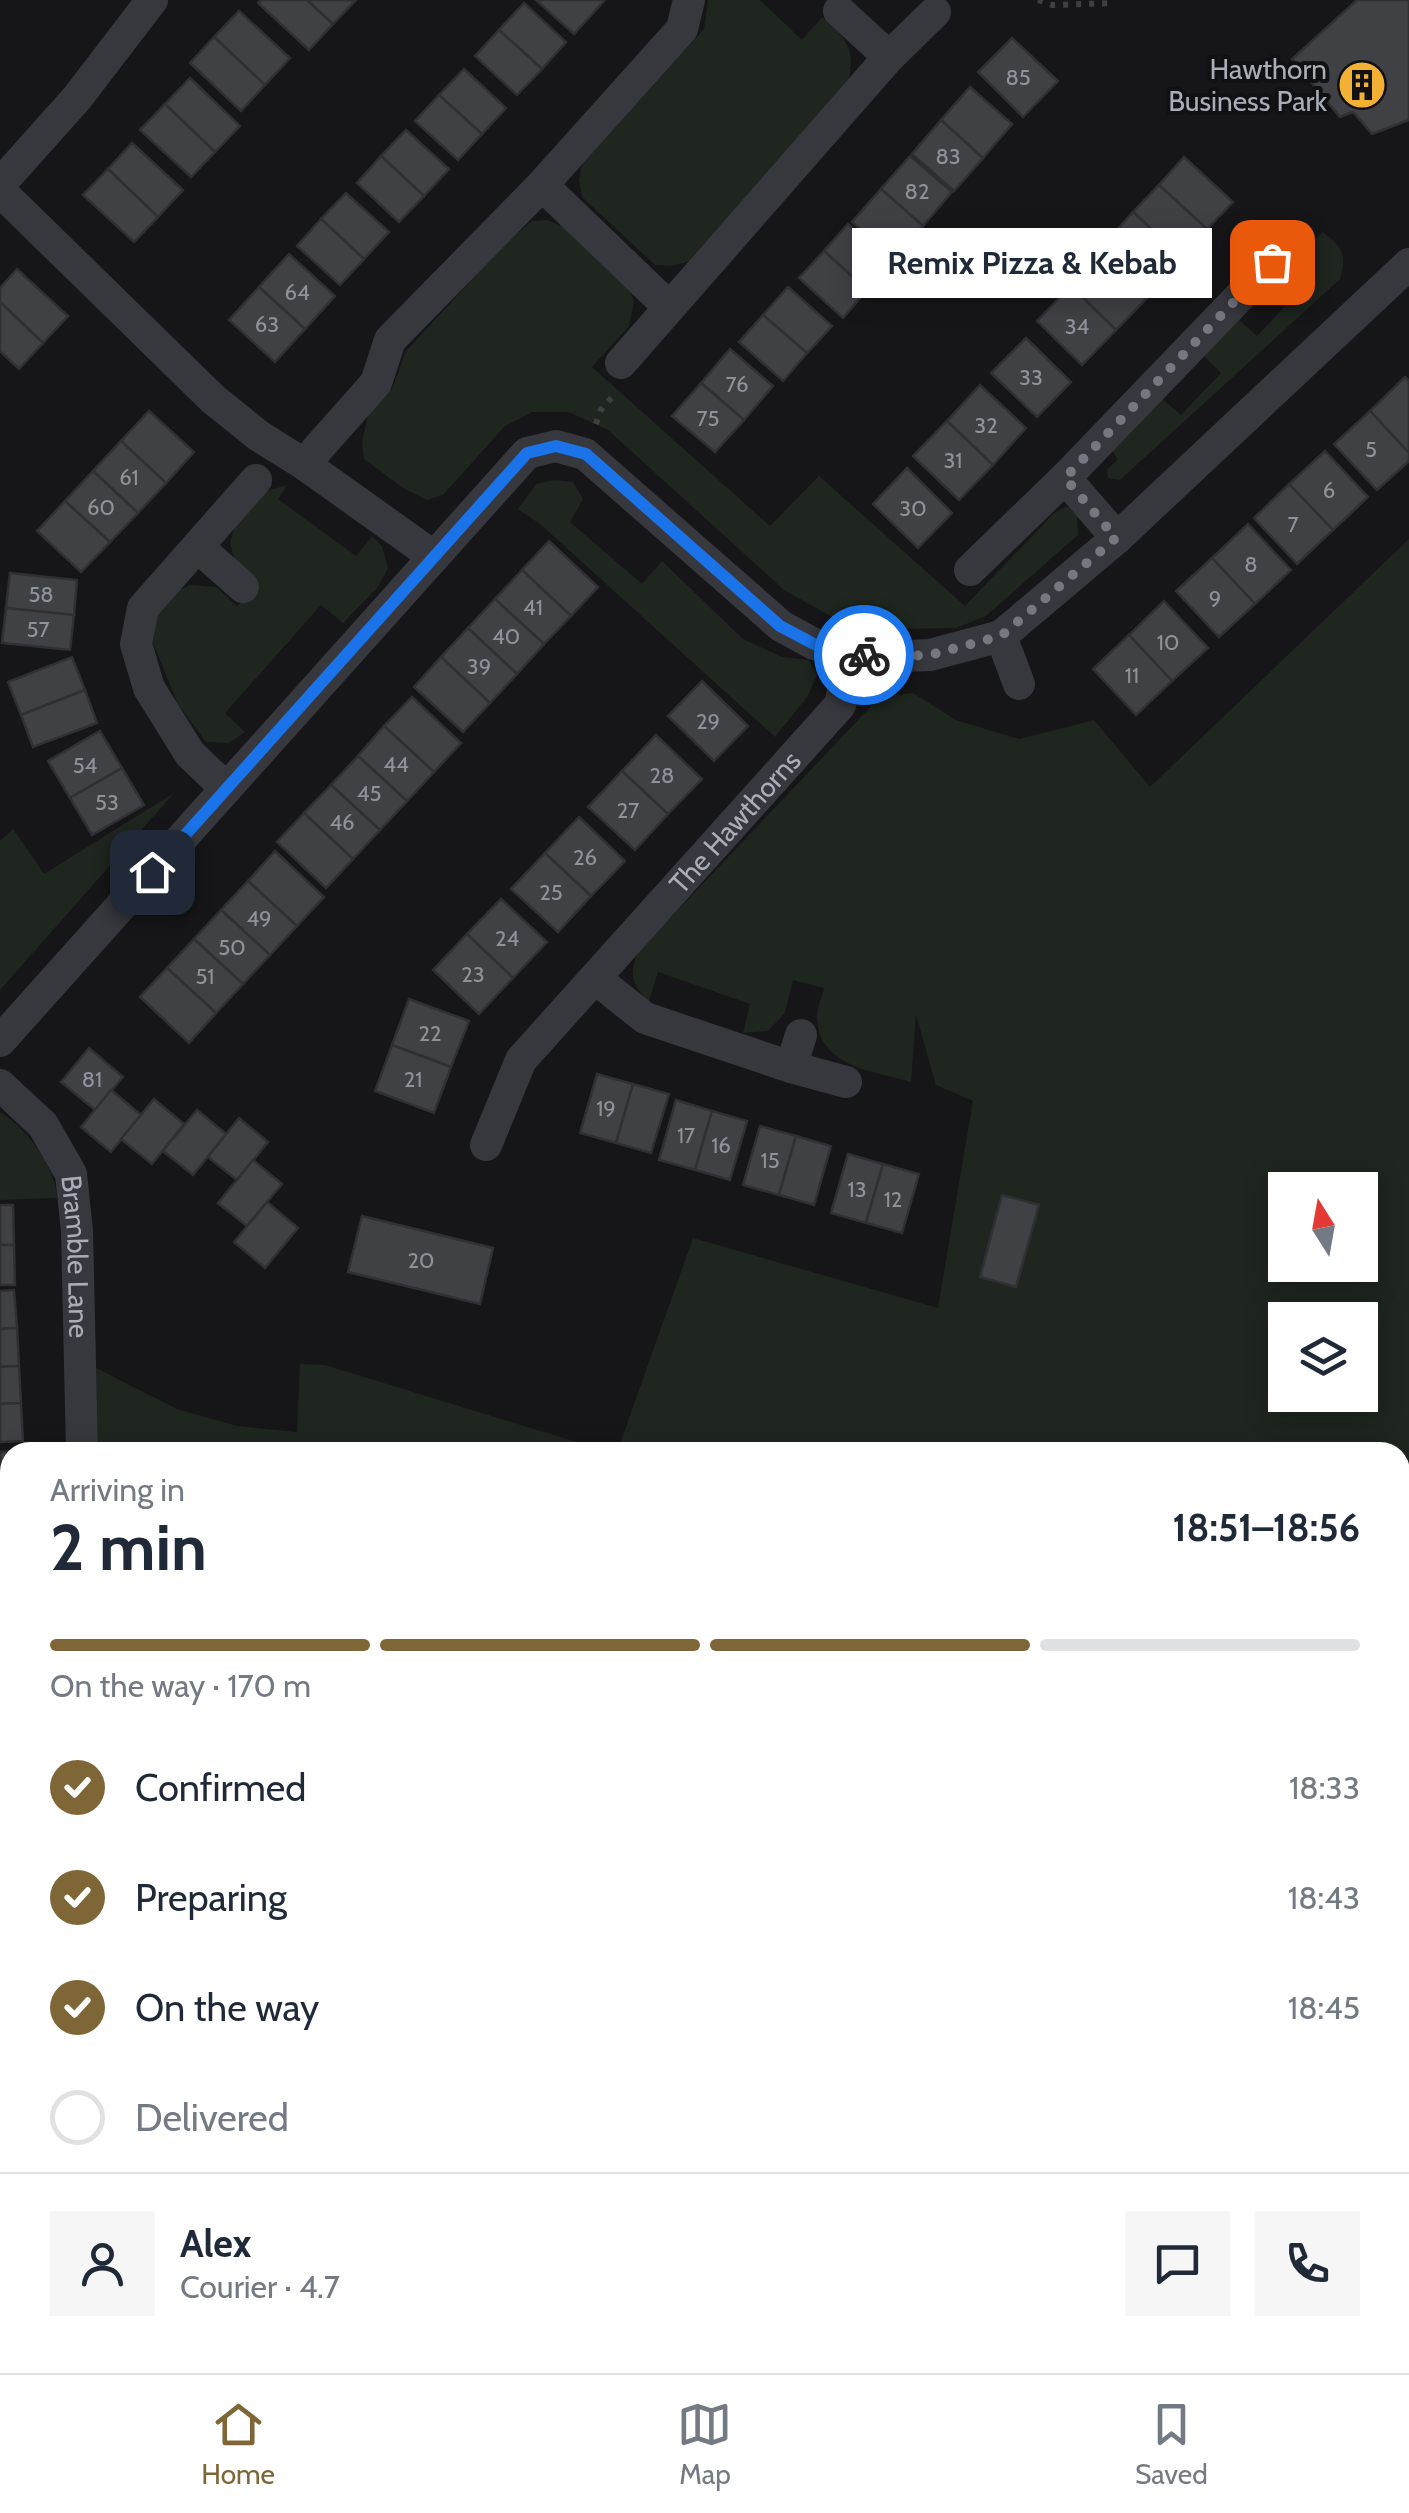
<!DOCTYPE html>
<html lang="en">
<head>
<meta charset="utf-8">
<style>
	:root { --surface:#fff; --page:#f6f6f7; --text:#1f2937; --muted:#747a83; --line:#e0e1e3; --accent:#7e6636 }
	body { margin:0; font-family:Cabin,sans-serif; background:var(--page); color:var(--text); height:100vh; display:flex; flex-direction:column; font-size:38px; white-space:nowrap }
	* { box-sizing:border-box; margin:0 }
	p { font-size:32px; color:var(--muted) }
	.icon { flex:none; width:55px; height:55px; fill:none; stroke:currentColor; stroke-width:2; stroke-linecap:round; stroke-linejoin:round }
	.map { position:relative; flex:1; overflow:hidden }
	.drawer { position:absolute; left:0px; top:1442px; width:1410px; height:932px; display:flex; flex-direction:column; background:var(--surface); border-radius:30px 30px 0 0; box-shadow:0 5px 25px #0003 }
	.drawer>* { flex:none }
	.needle { width:65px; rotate:349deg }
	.buttons { position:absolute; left:1268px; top:1172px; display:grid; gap:20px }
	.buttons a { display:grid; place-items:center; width:110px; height:110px; border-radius:0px; background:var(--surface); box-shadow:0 5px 25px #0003; font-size:50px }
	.pin { position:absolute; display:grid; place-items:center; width:85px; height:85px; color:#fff; margin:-42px; border-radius:20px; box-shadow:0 5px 15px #0006 }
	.courier { position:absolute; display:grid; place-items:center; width:100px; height:100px; margin:-50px; border:8px solid #1a73e8; border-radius:50%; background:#fff; color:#222; box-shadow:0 2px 12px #0007 }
	.bubble { position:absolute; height:70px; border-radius:0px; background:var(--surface); box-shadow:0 5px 25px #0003; font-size:32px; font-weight:700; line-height:70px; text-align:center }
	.head em { font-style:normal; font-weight:700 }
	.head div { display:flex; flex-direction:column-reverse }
	.head { display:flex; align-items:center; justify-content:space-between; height:170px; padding:0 50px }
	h1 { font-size:65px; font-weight:700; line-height:75px }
	.bar { display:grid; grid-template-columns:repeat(4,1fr); gap:15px 10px; align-content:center; height:120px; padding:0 50px }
	.bar i { height:12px; border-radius:8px; background:var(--line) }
	.bar .on { background:var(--accent) }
	.bar p { grid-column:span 4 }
	.line { display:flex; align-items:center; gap:25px; padding:0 50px; border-top:2px solid var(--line) }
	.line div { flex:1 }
	.round { display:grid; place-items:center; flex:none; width:105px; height:105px; border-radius:0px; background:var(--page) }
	ol { padding:0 50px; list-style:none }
	li { display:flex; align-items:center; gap:30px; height:110px }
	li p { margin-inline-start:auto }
	li .icon { padding:10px; border-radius:50%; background:var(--accent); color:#fff; stroke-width:4 }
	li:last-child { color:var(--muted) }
	li i { width:55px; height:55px; border:5px solid var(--line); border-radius:50% }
	.tabs { display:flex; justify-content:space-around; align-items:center; height:140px; border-top:2px solid var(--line); background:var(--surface); font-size:28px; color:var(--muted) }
	.tabs a { display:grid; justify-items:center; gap:5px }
	.tabs .on { color:var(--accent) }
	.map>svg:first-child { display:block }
	.green { fill:#1e261f; fill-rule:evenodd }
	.building { fill:#404145; stroke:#303034; stroke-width:2.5 }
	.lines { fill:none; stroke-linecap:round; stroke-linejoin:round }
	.path { stroke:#3d3f44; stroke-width:6; stroke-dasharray:5 8; stroke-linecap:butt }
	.minor { stroke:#37383d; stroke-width:32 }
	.primary { stroke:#53555c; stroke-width:50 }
	.done { stroke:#757880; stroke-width:10; stroke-dasharray:0 18 }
	.route { stroke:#1a73e8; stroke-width:12 }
	.labels { text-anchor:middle; stroke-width:8; stroke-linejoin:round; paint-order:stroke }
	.number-label { font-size:22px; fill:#8e929b }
	.poi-label { font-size:28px; fill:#a8adb8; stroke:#111113; text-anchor:end }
	.street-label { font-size:28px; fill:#a8adb8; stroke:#111113 }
</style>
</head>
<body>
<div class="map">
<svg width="1409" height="2373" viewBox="0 0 1409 2373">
	<rect width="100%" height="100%" fill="#161618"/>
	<g class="green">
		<path d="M708,0h52l42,40 20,-23c25,23 34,31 26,66l-160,179 -17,4 -16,-1 -73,-68 -3,-17 3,-16 122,-135z"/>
		<polygon points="547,220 562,226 628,285 634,302 629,326 592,367 770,526 819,476 965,606 1054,513 1067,506 1077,515 1078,535 986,616 956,628 890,629 848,626 784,590 608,430 569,412 532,412 504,427 443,495 427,500 403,488 364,459 362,442 368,415 392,389 406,351 507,242 532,221"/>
		<path d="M1323,232c20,16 24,22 17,47l-220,201 -12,-2 -1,-9 11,-9 -6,-10 48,-53 21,18 40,-42 -20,-20 35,-36 21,19 29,-31 -20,-20 25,-31 17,-6z"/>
		<polygon points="554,480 573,482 583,499 570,522 642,584 662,561 743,639 782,657 809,660 817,675 807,697 775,737 540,524 518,509 536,484"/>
		<polygon points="287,485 278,499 356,556 372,536 382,546 388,568 378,587 343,623 321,605 225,713 245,732 229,743 206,742 178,704 153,643 157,614 169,595 190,585 216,587 237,606 259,586 235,561 230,543 235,526 267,491"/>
		<path d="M1409,539v1825l-9,-2v-910h-783l76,-214 245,70 35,-207 -37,-16 -20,-70 -5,67c-38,-11 -91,-15 -94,-63 -1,-10 5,-21 7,-31l-31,-8 -8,33 -17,18 -25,2 7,-29 -92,-32 -9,29c-18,-17 -20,-26 -11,-49l242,-255 33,-4 43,27 63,19 75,-19 56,67zM1285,1190h75v75h-75zM1285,1320h75v75h-75z"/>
		<polygon points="174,793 0,990 0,841 13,829 44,874"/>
		<path d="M0,1112c26,15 56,56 57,86l-57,2z"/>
		<polygon points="300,1364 325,1365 609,1452 98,1452 96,1368 177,1409 237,1426 297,1432"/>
		<polygon points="0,1750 10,1754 10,1876 0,1874"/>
		<polygon points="0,1969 10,1972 10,2365 1093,2365 1114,2373 0,2373"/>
	</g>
	<g class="building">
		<polygon points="261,0 307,0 333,24 309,50 258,3"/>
		<polygon points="307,0 356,0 333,24"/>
		<polygon points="536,0 602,0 604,1 574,34"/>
		<polygon points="1357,0 1409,0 1409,120 1372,134 1353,112 1340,117 1292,59"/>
		<polygon points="524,3 566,42 542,69 499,30"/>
		<polygon points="239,11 290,58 265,85 214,37"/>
		<polygon points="499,30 542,69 517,95 475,56"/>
		<polygon points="214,37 265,85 241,111 190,63"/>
		<polygon points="1012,38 1058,81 1023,117 978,72"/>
		<polygon points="464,69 506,108 482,134 439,95"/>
		<polygon points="190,78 240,126 215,152 165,104"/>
		<polygon points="970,87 1012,124 983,158 941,120"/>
		<polygon points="439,95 482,134 458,160 415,121"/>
		<polygon points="165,104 215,152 191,177 140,130"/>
		<polygon points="941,120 983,158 954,191 912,154"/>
		<polygon points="406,130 449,169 424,196 381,156"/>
		<polygon points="132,143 183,190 158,217 108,169"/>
		<polygon points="381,156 424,196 399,222 357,183"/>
		<polygon points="910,156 952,192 923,226 881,189"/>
		<polygon points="1184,157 1233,202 1207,229 1159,185"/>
		<polygon points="108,169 158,217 134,242 83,195"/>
		<polygon points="1159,185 1207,229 1182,257 1133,212"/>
		<polygon points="881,189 923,226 894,259 852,222"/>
		<polygon points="346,193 389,232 364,259 321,219"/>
		<polygon points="1133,212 1182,257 1156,284 1108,240"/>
		<polygon points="321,219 364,259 340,285 297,246"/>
		<polygon points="848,224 892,263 867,290 824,251"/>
		<polygon points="1105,250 1150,295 1116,330 1071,286"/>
		<polygon points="824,251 867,290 843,318 799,278"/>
		<polygon points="289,254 335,296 305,329 259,287"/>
		<polygon points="17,269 68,316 43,343 0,302 0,288"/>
		<polygon points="1071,286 1116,330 1082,365 1037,321"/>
		<polygon points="259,287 305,329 275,362 229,320"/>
		<polygon points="788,287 832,326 807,353 763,315"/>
		<polygon points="0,302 43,343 19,369 0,351"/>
		<polygon points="763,315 807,353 783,381 739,342"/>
		<polygon points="1026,338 1071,382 1037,417 991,373"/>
		<polygon points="730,349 773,386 744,420 701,383"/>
		<polygon points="1405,377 1409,381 1409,453 1370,411"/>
		<polygon points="701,383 744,420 715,452 672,416"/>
		<polygon points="980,385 1026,428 993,465 947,421"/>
		<polygon points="149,411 194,452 166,483 121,441"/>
		<polygon points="1370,411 1409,453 1409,461 1377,490 1334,444"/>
		<polygon points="947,421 993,465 959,500 913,456"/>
		<polygon points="121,441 166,483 138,513 93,471"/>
		<polygon points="1325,451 1368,497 1333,530 1289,484"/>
		<polygon points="907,468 952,513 918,548 873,504"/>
		<polygon points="93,471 138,513 110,542 65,501"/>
		<polygon points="1289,484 1333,530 1297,564 1254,518"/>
		<polygon points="65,501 110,542 81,572 37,531"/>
		<polygon points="1248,524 1291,570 1255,604 1212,558"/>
		<polygon points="549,541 598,587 571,616 522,570"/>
		<polygon points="1212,558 1255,604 1219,637 1176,591"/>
		<polygon points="522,570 571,616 544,644 495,599"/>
		<polygon points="10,573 77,580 74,615 6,608"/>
		<polygon points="495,599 544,644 517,674 468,628"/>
		<polygon points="1164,601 1208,648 1172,681 1129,635"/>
		<polygon points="6,608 74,615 70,650 2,643"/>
		<polygon points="468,628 517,674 490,703 441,657"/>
		<polygon points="1129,635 1172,681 1136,715 1093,669"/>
		<polygon points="72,657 85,690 21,715 8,682"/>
		<polygon points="441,657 490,703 463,732 414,687"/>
		<polygon points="702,681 748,726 714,761 668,716"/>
		<polygon points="85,690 97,723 33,747 21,715"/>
		<polygon points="412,697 461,743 434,772 384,726"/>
		<polygon points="384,726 434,772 407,801 358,756"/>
		<polygon points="100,731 122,768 70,798 48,761"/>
		<polygon points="656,735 702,779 668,814 622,771"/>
		<polygon points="358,756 407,801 380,830 331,785"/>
		<polygon points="122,768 144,805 92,835 70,798"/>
		<polygon points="622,771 668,814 635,850 588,807"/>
		<polygon points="331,785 380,830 353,859 304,813"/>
		<polygon points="304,813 353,859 326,888 277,842"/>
		<polygon points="579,817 625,861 591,896 545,853"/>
		<polygon points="275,851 324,897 297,926 248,881"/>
		<polygon points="545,853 591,896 558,932 511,889"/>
		<polygon points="248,881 297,926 270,955 221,910"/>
		<polygon points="501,899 547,942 513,978 467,934"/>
		<polygon points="221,910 270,955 243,984 194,939"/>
		<polygon points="467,934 513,978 479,1014 433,970"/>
		<polygon points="194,939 243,984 216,1013 167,968"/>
		<polygon points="167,968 216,1013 189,1043 140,997"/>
		<polygon points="409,999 469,1021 451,1067 392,1045"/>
		<polygon points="392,1045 451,1067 434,1113 375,1091"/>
		<polygon points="89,1048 123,1077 95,1110 61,1082"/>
		<polygon points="597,1074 633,1084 616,1143 580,1133"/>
		<polygon points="633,1084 669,1094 651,1153 616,1143"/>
		<polygon points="111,1090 141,1115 111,1152 81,1127"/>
		<polygon points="154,1099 184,1124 152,1164 121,1139"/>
		<polygon points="676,1100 712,1111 695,1170 659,1160"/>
		<polygon points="197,1110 226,1134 193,1175 163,1151"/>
		<polygon points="712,1111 747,1121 730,1180 695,1170"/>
		<polygon points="239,1118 268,1142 237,1180 208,1157"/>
		<polygon points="760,1126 796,1136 779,1195 743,1185"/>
		<polygon points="796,1136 831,1146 814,1205 779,1195"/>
		<polygon points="848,1154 883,1164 866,1223 831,1213"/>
		<polygon points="253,1160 282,1184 247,1226 218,1203"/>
		<polygon points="883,1164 919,1174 902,1233 866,1223"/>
		<polygon points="1002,1195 1039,1205 1016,1287 980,1277"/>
		<polygon points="267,1202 298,1228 265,1268 234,1242"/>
		<polygon points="0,1205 13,1205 14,1245 0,1245"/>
		<polygon points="362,1216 493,1248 480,1304 348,1272"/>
		<polygon points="0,1245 14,1245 15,1285 0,1285"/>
		<polygon points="14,1290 17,1328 0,1329 0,1291"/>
		<polygon points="17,1328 19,1366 0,1367 0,1329"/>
		<polygon points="19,1366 21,1403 0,1404 0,1367"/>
		<polygon points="21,1403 23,1441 0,1442 0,1404"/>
		<polygon points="21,1451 10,1452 10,1491 0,1492 0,1452"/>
		<polygon points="10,1491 10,1531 0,1531 0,1492"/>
		<polygon points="10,1545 10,1586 0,1588 0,1547"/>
		<polygon points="10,1586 10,1626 0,1629 0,1588"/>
	</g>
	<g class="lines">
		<g class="path">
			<polyline points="1038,0 1052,5 1114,3"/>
			<polyline points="596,424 600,411 612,397"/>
			<polyline points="1394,2365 1409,2369"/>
		</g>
		<g class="minor">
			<polyline points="839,11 889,57"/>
			<polyline points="0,184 77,98 152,0"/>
			<polyline points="0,191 213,399 259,436 304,464 433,556"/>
			<polyline points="669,307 542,185 682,29 689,0"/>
			<polyline points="621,363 889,57 935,12"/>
			<polyline points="304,464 376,383 390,340 542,185"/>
			<polyline points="1065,478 1117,538"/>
			<polyline points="198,547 243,587"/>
			<polyline points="970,570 1065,478 1273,262"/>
			<polyline points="1001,636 1019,684"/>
			<polyline points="226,788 190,754 149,688 136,644 143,608 256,480"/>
			<polyline points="596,979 645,1018 791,1067 846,1082"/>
			<polyline points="0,1041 527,453 556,446 585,454 781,626 814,644 851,653 879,657 930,655 1001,636 1117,538 1409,264"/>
			<polyline points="791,1067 801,1035"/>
			<path id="s1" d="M0,1085l43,40 28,49 6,57 5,221"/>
			<path id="s2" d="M486,1145l35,-85 319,-355 11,-52"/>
		</g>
		<g class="primary">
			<polyline points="0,1928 10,1931"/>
			<polyline points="1231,2365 1259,2373"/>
		</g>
	</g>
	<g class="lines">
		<polyline class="done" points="864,655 879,657 930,655 1001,636 1116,538 1065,478 1272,262"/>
		<polyline class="route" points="152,872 527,453 556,446 586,454 780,626 814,644 864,655"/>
	</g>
	<defs>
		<g id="building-disc" transform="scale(2.5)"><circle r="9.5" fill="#f2b134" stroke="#111113"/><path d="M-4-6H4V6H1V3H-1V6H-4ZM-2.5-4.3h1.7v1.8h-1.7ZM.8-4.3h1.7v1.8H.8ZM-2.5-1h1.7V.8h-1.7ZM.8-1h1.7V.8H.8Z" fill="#111"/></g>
	</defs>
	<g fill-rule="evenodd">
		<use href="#building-disc" x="1362" y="85"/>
	</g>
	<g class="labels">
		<g class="number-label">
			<text x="1018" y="85">85</text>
			<text x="948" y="164">83</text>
			<text x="917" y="199">82</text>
			<text x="297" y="300">64</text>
			<text x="267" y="332">63</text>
			<text x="1077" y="334">34</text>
			<text x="1031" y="385">33</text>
			<text x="737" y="392">76</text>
			<text x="708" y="426">75</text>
			<text x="986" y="433">32</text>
			<text x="1371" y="457">5</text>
			<text x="953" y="468">31</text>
			<text x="129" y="485">61</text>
			<text x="1329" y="498">6</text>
			<text x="101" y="515">60</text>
			<text x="913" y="516">30</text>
			<text x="1293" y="532">7</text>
			<text x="1251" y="572">8</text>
			<text x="41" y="602">58</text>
			<text x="1215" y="606">9</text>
			<text x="533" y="615">41</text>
			<text x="38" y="637">57</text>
			<text x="506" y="644">40</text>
			<text x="1168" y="650">10</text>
			<text x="479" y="674">39</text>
			<text x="1132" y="683">11</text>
			<text x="708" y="729">29</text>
			<text x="396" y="772">44</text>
			<text x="85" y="773">54</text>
			<text x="662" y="783">28</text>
			<text x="369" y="801">45</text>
			<text x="107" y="810">53</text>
			<text x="628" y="818">27</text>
			<text x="342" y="830">46</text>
			<text x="585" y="865">26</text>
			<text x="551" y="900">25</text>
			<text x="259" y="926">49</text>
			<text x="507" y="946">24</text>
			<text x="232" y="955">50</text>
			<text x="473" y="982">23</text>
			<text x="205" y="984">51</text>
			<text x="430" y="1041">22</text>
			<text x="92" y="1087">81</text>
			<text x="413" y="1087">21</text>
			<text x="606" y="1116">19</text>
			<text x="686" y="1143">17</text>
			<text x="721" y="1153">16</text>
			<text x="770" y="1168">15</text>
			<text x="857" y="1197">13</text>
			<text x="893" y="1207">12</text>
			<text x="421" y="1268">20</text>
		</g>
		<g class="poi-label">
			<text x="1327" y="79">Hawthorn<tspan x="1327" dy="32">Business Park</tspan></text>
		</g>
		<g class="street-label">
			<text dy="10" stroke="none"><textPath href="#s2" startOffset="412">The Hawthorns</textPath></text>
			<text dy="10" stroke="none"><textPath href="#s1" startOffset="198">Bramble Lane</textPath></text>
		</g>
	</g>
</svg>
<div class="buttons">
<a><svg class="needle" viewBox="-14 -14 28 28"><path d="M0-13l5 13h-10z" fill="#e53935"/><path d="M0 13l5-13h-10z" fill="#747a83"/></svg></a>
<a><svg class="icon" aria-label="layers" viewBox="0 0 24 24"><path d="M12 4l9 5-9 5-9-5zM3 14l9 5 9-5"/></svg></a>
</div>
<div class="pin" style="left:1272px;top:262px;background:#ea580c"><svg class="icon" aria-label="bag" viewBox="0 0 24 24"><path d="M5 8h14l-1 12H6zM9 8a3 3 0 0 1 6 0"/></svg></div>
<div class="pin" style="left:152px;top:872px;background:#1f2937"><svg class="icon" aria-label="home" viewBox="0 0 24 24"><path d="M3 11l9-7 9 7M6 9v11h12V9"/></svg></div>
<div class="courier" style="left:864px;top:655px"><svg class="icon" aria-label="bike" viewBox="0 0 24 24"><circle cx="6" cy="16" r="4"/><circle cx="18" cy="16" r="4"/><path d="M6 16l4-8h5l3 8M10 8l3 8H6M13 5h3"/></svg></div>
<div class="bubble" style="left:852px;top:228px;width:360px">Remix Pizza &amp; Kebab</div>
<section class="drawer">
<div class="head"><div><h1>2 min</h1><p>Arriving in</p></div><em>18:51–18:56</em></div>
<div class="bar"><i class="on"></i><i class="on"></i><i class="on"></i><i></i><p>On the way · 170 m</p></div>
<ol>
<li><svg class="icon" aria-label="check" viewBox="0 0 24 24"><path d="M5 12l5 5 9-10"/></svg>Confirmed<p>18:33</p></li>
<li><svg class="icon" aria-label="check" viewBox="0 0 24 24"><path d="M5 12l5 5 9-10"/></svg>Preparing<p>18:43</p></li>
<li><svg class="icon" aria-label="check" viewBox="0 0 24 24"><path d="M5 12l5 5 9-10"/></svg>On the way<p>18:45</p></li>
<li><i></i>Delivered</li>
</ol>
<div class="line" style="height:180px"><a class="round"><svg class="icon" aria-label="person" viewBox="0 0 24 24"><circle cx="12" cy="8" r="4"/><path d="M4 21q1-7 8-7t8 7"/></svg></a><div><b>Alex</b><p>Courier · 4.7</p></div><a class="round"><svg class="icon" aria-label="chat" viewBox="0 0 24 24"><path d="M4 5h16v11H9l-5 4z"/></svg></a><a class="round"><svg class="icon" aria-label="phone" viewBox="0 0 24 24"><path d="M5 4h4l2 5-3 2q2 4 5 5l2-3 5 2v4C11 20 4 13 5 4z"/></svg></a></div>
</section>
</div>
<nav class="tabs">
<a class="on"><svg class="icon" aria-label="home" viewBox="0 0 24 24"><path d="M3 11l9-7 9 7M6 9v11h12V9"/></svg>Home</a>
<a><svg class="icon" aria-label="map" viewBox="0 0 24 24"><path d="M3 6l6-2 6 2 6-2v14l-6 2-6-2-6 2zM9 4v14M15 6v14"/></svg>Map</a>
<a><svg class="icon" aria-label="saved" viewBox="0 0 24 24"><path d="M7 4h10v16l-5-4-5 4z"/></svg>Saved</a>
</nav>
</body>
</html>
